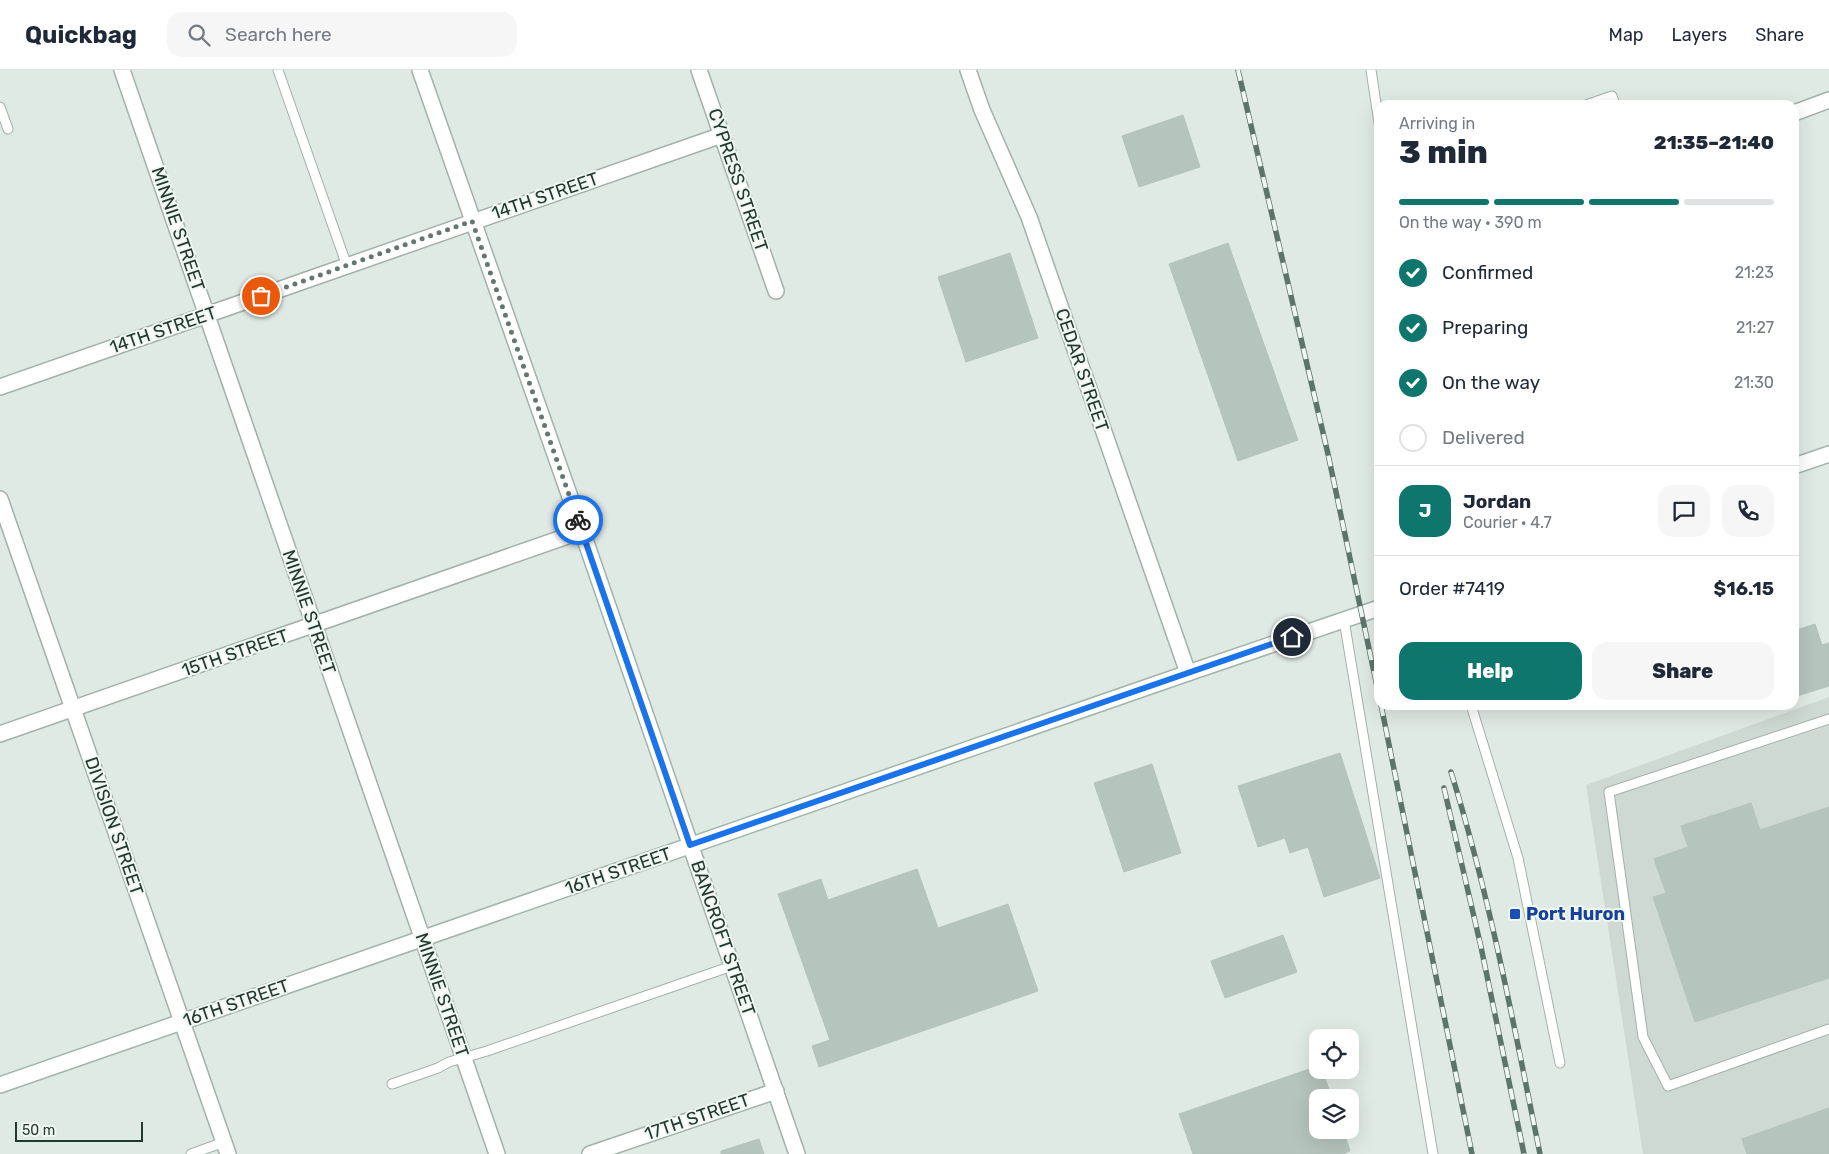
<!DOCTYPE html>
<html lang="en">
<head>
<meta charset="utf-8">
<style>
	:root { --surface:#fff; --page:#f6f6f7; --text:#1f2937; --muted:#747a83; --line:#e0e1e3; --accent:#0f766e }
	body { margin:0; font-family:Rubik,sans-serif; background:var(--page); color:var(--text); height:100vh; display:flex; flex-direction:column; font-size:19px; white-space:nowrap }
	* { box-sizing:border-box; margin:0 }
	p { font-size:16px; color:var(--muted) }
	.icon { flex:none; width:28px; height:28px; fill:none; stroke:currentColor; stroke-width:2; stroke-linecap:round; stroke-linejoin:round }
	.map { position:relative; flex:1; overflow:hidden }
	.details { position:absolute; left:1374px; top:30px; width:425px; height:610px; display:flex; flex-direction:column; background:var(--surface); border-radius:15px; box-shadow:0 5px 20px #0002 }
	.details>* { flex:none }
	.fabs { position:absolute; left:1309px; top:959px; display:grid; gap:10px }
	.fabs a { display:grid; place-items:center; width:50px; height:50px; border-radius:10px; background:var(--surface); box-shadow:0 5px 20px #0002; font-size:25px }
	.scale { position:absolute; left:15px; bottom:12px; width:128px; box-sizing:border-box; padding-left:5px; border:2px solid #223931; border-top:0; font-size:14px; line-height:18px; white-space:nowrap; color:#223931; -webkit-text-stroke:4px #f0f7f3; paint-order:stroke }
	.pin { position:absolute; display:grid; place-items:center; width:42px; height:42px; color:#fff; margin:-21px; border:2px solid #fff; border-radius:50%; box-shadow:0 1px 5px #0007 }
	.courier { position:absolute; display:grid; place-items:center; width:50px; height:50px; margin:-25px; border:4px solid #1a73e8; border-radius:50%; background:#fff; color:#222; box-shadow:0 1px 6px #0007 }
	.summary em { font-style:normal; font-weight:800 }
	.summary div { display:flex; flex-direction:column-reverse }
	.summary { display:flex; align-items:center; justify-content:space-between; height:85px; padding:0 25px }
	h1 { font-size:32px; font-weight:800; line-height:38px }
	.bar { display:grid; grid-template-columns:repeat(4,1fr); gap:8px 5px; align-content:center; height:60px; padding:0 25px }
	.bar i { height:6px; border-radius:4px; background:var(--line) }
	.bar .selected { background:var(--accent) }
	.bar p { grid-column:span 4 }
	.line { display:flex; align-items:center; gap:12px; padding:0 25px; border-top:1px solid var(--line) }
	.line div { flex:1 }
	.round { display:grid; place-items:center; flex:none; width:52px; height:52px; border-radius:15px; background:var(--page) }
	ol { padding:0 25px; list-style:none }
	li { display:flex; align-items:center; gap:15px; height:55px }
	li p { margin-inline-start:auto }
	li .icon { padding:5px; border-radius:50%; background:var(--accent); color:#fff; stroke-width:4 }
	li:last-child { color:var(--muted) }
	li i { width:28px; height:28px; border:2px solid var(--line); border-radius:50% }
	.cta { display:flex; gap:10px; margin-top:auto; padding:10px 25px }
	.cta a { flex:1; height:58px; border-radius:15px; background:var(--accent); color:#fff; font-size:20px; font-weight:800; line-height:58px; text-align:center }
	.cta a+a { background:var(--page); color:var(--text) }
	header { display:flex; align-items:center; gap:30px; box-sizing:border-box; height:70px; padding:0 25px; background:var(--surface); border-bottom:1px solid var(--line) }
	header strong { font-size:24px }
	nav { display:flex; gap:28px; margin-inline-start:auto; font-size:18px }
	.search { width:350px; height:45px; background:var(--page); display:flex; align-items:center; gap:12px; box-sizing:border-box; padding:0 18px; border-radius:15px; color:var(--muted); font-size:19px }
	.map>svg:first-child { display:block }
	.built { fill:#cfd9d4 }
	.building { fill:#b6c4be; stroke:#b3c3bb }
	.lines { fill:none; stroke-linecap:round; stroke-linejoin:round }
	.lane-casing { stroke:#a3b1ab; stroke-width:11 }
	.street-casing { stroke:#a3b1ab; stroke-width:18 }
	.secondary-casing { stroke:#a0b5ac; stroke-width:18 }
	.lane { stroke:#fff; stroke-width:9 }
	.street { stroke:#fff; stroke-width:15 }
	.secondary { stroke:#fff; stroke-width:15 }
	.rail-casing { stroke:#5d746d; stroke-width:5.5 }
	.rail { stroke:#f0f7f3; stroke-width:4; stroke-dasharray:11; stroke-linecap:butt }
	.done { stroke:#647770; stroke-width:5; stroke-dasharray:0 9 }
	.route { stroke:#1a73e8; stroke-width:6 }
	.transit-dot { fill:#1a4fb4; stroke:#f0f7f3; stroke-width:2 }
	.labels { text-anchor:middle; stroke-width:4; stroke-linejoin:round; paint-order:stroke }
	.street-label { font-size:18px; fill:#223931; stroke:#f0f7f3 }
	.transit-label { font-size:18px; font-weight:bold; fill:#164399; stroke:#f0f7f3; text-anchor:start }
</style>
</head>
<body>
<header>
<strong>Quickbag</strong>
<div class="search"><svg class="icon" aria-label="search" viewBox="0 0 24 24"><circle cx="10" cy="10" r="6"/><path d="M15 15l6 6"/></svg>Search here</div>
<nav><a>Map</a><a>Layers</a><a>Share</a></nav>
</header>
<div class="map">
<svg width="1829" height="1084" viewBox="0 0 1829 1084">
	<rect width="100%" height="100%" fill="#e0eae5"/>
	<polygon class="built" points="1829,627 1829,1084 1643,1084 1586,715"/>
	<g class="building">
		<polygon points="1183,45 1200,97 1139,117 1122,66"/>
		<polygon points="1228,173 1298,370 1238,391 1169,194"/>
		<polygon points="1010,183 1038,268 966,292 938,207"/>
		<polygon points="1815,554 1822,575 1829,573 1829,616 1794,627 1794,561"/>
		<polygon points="1340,683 1380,808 1324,827 1308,777 1290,783 1285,768 1258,777 1238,716"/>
		<polygon points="1152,694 1181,783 1124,802 1094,713"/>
		<polygon points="1751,733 1760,760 1829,737 1829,908 1695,952 1653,827 1666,823 1654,789 1688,777 1681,756"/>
		<polygon points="917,799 938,858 1008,834 1038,921 819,997 812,976 830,970 778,824 821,809 828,830"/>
		<polygon points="1283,865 1297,902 1225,928 1211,891"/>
		<polygon points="1318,996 1318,1000 1322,1000 1332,1028 1318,1028 1318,1060 1343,1060 1350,1081 1343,1084 1193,1084 1179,1044"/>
		<polygon points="1829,1038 1829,1084 1747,1084 1742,1069"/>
		<polygon points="759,1069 764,1084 721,1084 721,1081"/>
	</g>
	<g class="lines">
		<g class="lane-casing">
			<g id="lane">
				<polyline points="278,0 347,196"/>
				<polyline points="1371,0 1379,53"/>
				<polyline points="1586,35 1612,26 1615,35"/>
				<polyline points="0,37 8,59"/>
				<polyline points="1344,550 1433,1084"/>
				<polyline points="1471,635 1518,788 1560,993"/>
				<polyline points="1829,649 1609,722 1643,967 1668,1016 1829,959"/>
				<polyline points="392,1014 438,998 449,992 487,981 732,896"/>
				<polyline points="191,1084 224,1072"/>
			</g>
		</g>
		<g class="street-casing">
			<g id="street">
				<polyline points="122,0 497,1084"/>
				<polyline points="420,0 589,481 797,1084"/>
				<polyline points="699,0 776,221"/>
				<polyline points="968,0 982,40 1029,147 1188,603"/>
				<polyline points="1794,43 1829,30"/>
				<polyline points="0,317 722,65"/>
				<polyline points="0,429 228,1084"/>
				<polyline points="0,664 582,461"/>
				<polyline points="590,1084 776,1021"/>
			</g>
		</g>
		<g class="secondary-casing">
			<g id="secondary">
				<polyline points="1794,396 1829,384"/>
				<polyline points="0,1015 1188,603 1379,538"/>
			</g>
		</g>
		<use href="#lane" class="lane"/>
		<use href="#street" class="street"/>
		<use href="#secondary" class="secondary"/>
		<g class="rail-casing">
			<g id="rail">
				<polyline points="1238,0 1328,384 1379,626"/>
				<polyline points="1381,635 1472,1084"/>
				<path d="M1451,702c39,125 63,254 89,382"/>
				<polyline points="1444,718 1481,877 1524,1084"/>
			</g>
		</g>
		<use href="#rail" class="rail"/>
	</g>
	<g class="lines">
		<polyline class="done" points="261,226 472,151 578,450"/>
		<polyline class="route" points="578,450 690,775 1292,567"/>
	</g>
	<rect class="transit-dot" x="1509" y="838" width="12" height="12" rx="2.5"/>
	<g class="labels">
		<g class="street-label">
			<text transform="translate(738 110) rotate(71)" y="6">CYPRESS STREET</text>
			<text transform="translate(545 126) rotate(-19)" y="6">14TH STREET</text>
			<text transform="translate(178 159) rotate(71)" y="6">MINNIE STREET</text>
			<text transform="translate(163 260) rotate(-19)" y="6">14TH STREET</text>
			<text transform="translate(1082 300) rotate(71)" y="6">CEDAR STREET</text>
			<text transform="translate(309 542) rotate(71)" y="6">MINNIE STREET</text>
			<text transform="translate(235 583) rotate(-19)" y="6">15TH STREET</text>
			<text transform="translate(114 756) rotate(71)" y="6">DIVISION STREET</text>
			<text transform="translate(618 801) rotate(-19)" y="6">16TH STREET</text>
			<text transform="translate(723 868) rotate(71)" y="6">BANCROFT STREET</text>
			<text transform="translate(442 925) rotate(71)" y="6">MINNIE STREET</text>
			<text transform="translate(236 933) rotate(-19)" y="6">16TH STREET</text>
			<text transform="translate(697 1047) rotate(-19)" y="6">17TH STREET</text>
		</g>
		<g class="transit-label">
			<text x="1526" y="850">Port Huron</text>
		</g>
	</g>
</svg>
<div class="fabs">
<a><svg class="icon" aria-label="locate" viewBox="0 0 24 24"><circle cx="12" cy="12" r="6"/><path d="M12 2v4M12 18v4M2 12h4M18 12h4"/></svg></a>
<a><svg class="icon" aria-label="layers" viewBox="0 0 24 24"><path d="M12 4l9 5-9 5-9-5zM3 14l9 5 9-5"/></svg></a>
</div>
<div class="scale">50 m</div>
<div class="pin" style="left:261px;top:226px;background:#ea580c"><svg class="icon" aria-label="bag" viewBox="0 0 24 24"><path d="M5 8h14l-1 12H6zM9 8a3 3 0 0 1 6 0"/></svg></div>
<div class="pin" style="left:1292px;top:567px;background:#1f2937"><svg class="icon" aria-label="home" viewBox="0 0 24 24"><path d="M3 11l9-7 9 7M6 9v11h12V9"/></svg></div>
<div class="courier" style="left:578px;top:450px"><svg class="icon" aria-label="bike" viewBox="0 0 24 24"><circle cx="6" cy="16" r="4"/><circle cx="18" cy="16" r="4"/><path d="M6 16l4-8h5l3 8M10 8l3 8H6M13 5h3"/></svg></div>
<section class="details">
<div class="summary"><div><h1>3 min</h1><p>Arriving in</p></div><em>21:35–21:40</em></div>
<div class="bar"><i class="selected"></i><i class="selected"></i><i class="selected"></i><i></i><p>On the way · 390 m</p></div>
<ol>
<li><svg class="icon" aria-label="check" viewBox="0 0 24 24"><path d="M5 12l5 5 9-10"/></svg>Confirmed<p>21:23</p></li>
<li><svg class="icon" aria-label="check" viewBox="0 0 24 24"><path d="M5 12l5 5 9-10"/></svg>Preparing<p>21:27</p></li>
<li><svg class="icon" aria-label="check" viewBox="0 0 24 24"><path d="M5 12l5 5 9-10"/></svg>On the way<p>21:30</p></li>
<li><i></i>Delivered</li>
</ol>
<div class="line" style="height:90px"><b class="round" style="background:var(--accent);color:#fff">J</b><div><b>Jordan</b><p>Courier · 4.7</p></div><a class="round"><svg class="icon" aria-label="chat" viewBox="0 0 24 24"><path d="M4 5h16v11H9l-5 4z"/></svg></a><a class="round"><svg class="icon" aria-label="phone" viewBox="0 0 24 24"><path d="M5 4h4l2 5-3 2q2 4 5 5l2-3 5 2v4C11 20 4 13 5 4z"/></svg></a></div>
<div class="line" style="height:65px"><div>Order #7419</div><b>$16.15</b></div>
<div class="cta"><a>Help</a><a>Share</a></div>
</section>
</div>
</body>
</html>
